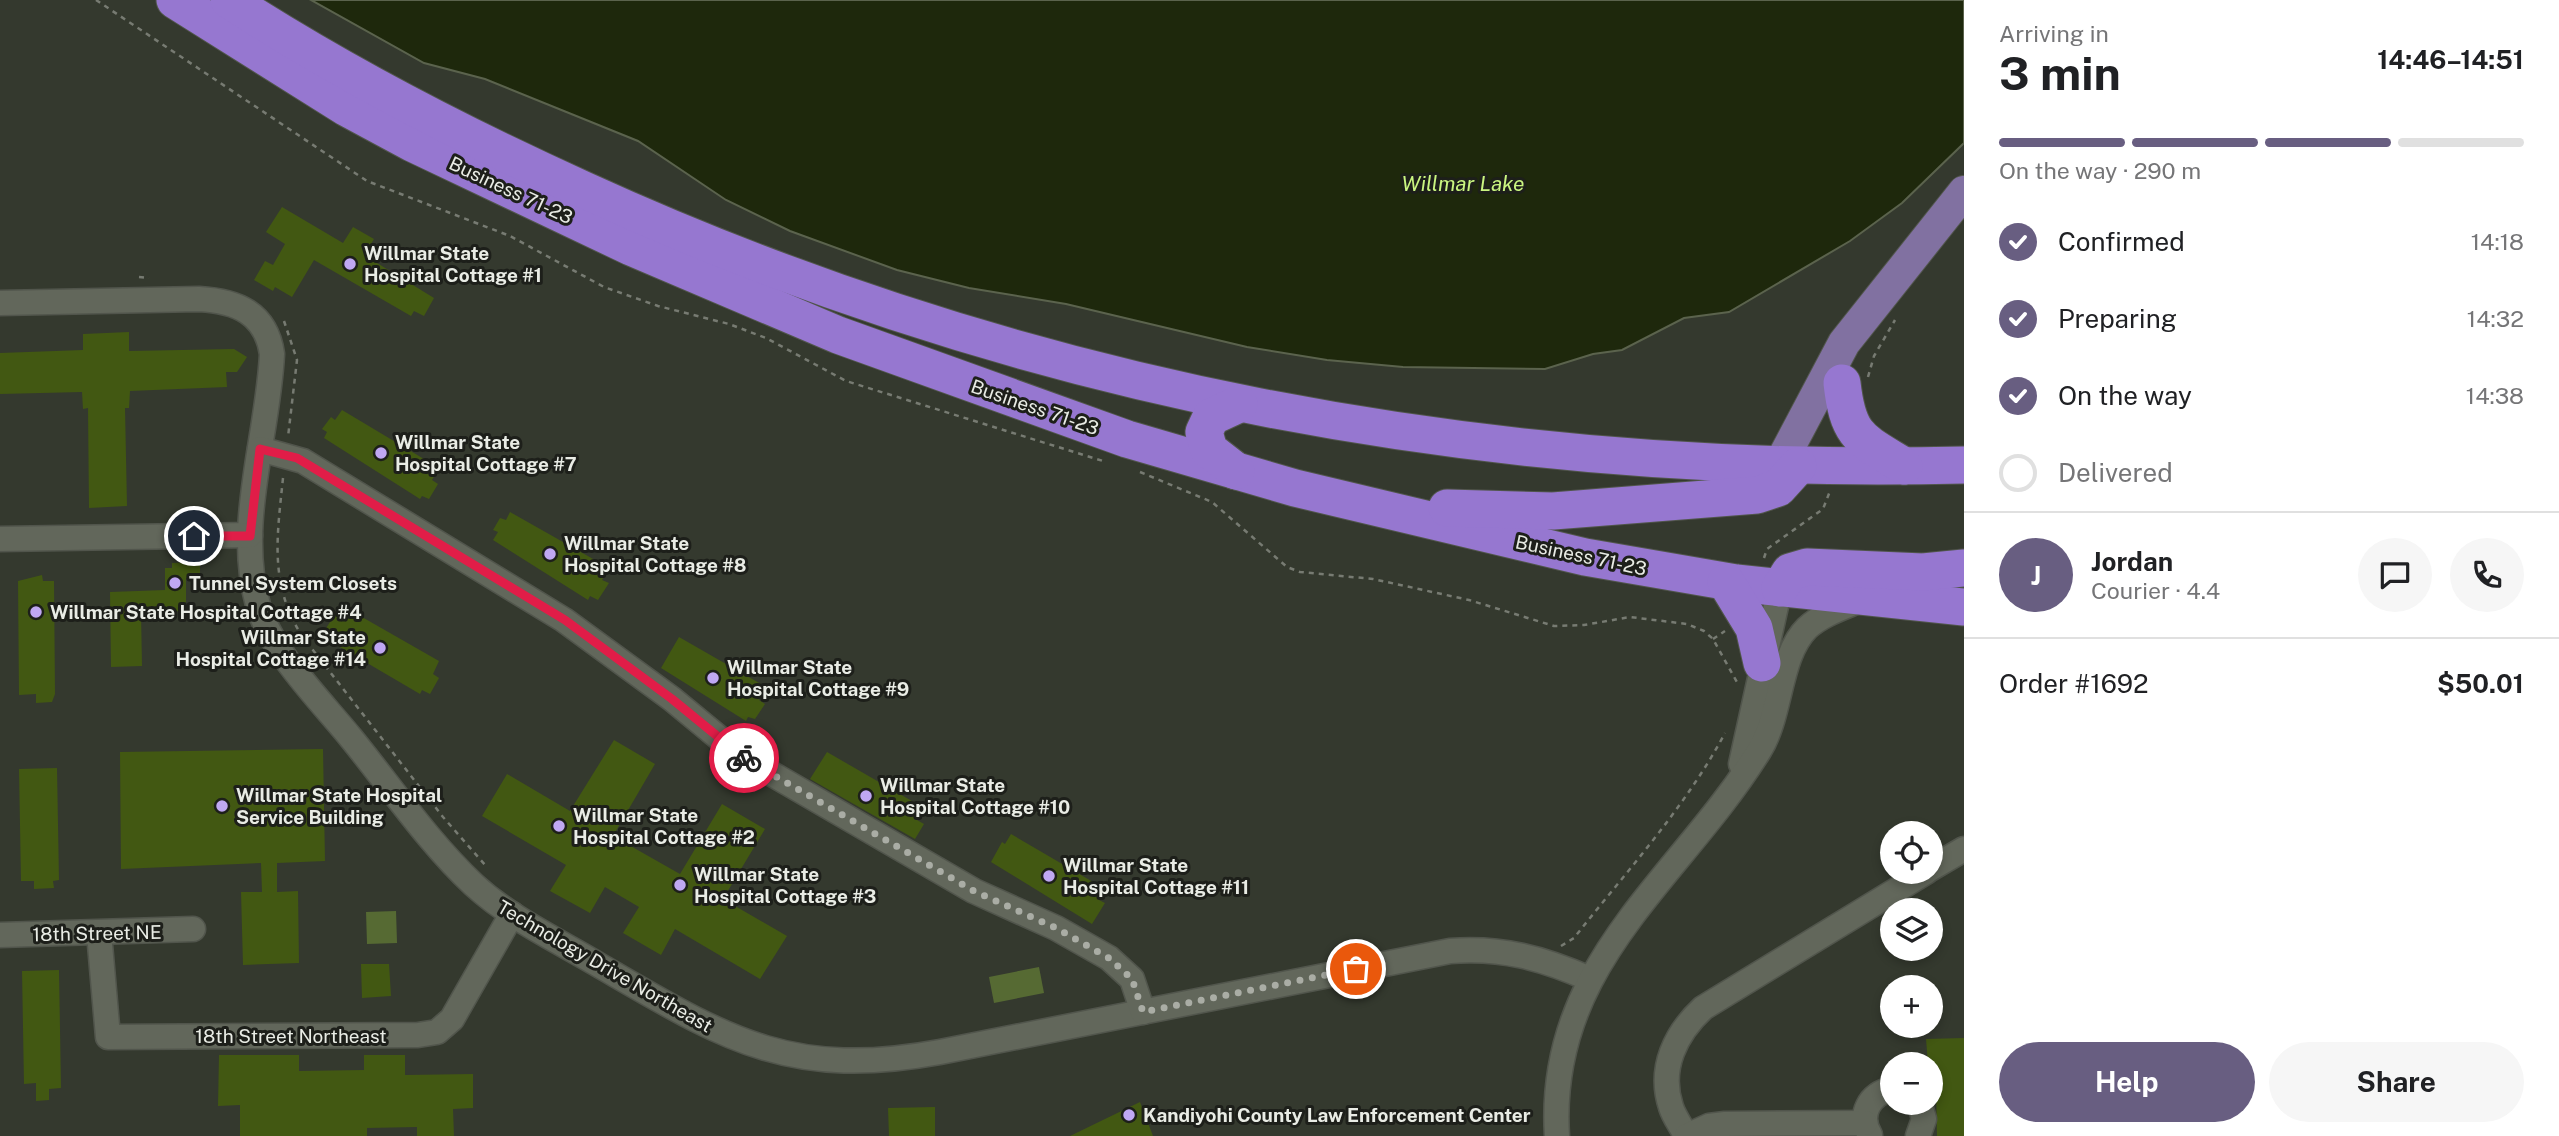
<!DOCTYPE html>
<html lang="en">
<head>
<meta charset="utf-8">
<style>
	:root { --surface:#fff; --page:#f6f6f6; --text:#202124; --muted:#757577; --line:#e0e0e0; --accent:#685e81 }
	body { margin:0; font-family:"Public Sans",sans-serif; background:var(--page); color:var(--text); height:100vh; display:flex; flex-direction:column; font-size:26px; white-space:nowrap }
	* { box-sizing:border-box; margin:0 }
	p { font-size:23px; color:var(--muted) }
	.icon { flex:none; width:38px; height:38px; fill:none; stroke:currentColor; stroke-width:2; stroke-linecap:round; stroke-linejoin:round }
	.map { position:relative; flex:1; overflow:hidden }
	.side { display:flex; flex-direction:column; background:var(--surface); width:595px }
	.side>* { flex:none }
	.controls { position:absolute; left:1880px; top:821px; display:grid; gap:14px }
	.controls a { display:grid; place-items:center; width:63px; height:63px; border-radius:50%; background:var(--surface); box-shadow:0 4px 10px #0003; font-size:35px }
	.pin { position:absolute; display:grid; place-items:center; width:60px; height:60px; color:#fff; margin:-30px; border:4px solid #fff; border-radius:50%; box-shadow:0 2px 7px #0007 }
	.courier { position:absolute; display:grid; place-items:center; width:70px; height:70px; margin:-35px; border:5px solid #e11d48; border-radius:50%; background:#fff; color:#222; box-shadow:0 2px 9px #0007 }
	.head em { font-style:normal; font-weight:700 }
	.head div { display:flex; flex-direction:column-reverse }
	.head { display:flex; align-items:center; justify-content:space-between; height:119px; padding:0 35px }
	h1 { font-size:46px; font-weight:700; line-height:52px }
	.bar { display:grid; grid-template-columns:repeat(4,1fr); gap:10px 7px; align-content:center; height:84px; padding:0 35px }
	.bar i { height:9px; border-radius:5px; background:var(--line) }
	.bar .on { background:var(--accent) }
	.bar p { grid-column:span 4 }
	.line { display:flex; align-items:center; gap:18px; padding:0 35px; border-top:2px solid var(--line) }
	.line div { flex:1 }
	.round { display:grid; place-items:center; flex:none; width:74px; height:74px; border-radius:37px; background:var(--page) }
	ol { padding:0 35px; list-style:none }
	li { display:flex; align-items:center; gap:21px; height:77px }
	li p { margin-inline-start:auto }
	li .icon { padding:7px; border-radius:50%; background:var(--accent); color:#fff; stroke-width:4 }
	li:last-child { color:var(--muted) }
	li i { width:38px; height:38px; border:4px solid var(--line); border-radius:50% }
	.cta { display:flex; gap:14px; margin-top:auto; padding:14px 35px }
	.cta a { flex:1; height:80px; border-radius:42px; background:var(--accent); color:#fff; font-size:28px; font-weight:700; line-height:80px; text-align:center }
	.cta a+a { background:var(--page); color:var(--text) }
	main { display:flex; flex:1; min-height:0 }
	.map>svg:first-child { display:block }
	.green { fill:#566a33 }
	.water { fill:#1e280c; stroke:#5b634d; stroke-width:2 }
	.building { fill:#425812 }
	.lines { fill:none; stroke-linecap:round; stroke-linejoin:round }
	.minor-casing { stroke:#51554c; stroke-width:27 }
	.major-casing { stroke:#51554c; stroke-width:34 }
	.highway-casing { stroke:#51554c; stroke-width:39 }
	.path { stroke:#777b72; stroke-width:2.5; stroke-dasharray:5 5; stroke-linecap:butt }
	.minor { stroke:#62675b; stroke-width:24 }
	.major { stroke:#8171a1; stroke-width:32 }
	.highway { stroke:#9677d0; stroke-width:37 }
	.done { stroke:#aaada5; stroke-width:7; stroke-dasharray:0 12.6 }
	.route { stroke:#e11d48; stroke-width:9 }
	.poi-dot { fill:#c0a8f3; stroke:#1d1f1a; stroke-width:2.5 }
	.labels { text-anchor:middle; stroke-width:6; stroke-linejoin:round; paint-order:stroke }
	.street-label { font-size:19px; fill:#e9ece5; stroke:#1d1f1a }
	.poi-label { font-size:19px; font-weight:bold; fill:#e9ece5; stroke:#1d1f1a; text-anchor:start }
	.water-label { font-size:21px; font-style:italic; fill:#caf580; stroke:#1d1f1a }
</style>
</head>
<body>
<main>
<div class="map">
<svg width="1964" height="1136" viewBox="0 0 1964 1136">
	<rect width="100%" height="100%" fill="#34392e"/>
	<g class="green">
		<polygon points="396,911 397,943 367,944 366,912"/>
		<polygon points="1039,967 1044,993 994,1003 989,977"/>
	</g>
	<polygon class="water" points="311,0 1964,0 1964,143 1902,203 1850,241 1729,312 1684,318 1622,350 1593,354 1545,369 1403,367 1327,360 1247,347 1066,304 969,288 897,270 790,231 726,200 638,141 485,79 424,63"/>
	<g class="building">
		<polygon points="282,207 343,243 353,227 374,239 364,255 434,298 424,316 414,311 411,316 314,260 292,297 275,287 273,291 254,280 265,261 273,265 285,244 266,232"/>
		<polygon points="129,332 129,351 234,349 247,357 237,372 226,372 227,387 130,391 129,408 125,408 127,506 89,508 88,408 83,409 82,392 0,394 0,353 83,350 83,334"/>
		<polygon points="342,410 439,468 432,480 438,484 429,499 422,496 420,499 324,438 327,432 322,429 331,417 335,420"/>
		<polygon points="510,512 609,568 602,580 609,583 598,600 590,596 588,600 493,540 498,532 493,530 500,518 506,520"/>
		<polygon points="200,562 200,578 186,578 186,611 141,612 142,666 111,667 110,592 165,590 165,568 172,568 172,563"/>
		<polygon points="42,575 43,581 54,581 55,694 52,702 36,703 36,694 19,695 18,581"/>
		<polygon points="341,605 439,661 433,674 439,678 430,694 422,690 420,694 321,636"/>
		<polygon points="679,637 766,687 759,700 765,704 755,719 748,717 746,721 661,668"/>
		<polygon points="614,740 655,764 613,836 680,874 722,804 765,829 723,899 787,936 760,979 675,929 661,955 623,933 639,907 605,887 590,913 550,891 566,865 482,816 507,774 570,811"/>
		<polygon points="323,749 325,861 277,863 277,892 298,891 299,963 243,965 241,892 262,892 261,863 121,869 120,752"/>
		<polygon points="827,752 924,808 917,820 924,824 915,839 810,779"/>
		<polygon points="57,768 59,880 53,881 54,888 34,889 34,881 21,881 19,769"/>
		<polygon points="1011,834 1105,889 1099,900 1105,903 1092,924 991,862 1002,842 1005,844"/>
		<polygon points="361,964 389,964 391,996 362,998"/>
		<polygon points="59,970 61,1088 49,1089 49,1100 36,1101 36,1083 24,1084 22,971"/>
		<polygon points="1964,1038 1964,1136 1937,1136 1936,1087 1930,1088 1926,1039"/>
		<polygon points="219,1055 299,1055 299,1071 364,1070 364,1055 405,1055 405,1075 473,1074 473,1108 453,1109 454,1136 417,1136 417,1127 367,1128 367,1136 240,1136 240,1105 218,1106"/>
		<polygon points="1140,1102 1153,1136 1070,1136"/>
		<polygon points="935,1107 935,1136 889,1136 888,1108"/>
	</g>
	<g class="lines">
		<g class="minor-casing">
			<g id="minor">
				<path d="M0,303l199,-4c38,2 67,14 73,55 -4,83 -37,170 -14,251 13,47 63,96 93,133 40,49 77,104 123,147 36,33 81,54 123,79 126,73 190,116 343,88l510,-101c52,-4 92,7 140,28"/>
				<polyline points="260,449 303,461 564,620 672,699 741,756 974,891 1056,928 1109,958 1132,979 1143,1012"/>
				<polyline points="0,539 250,535"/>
				<polyline points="1741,764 1780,588"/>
				<polyline points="1930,869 1964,849"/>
				<polyline points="99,933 108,1037 418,1035 437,1032 452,1019 512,914"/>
				<polyline points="0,935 193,929"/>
				<path d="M1870,1135c-12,-20 -1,-41 22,-46"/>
				<path d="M1557,1136c-11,-172 121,-255 202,-385 23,-36 19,-94 48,-123 15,-14 38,-21 56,-29"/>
				<path d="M1686,1136c-4,-9 -12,-19 -15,-29 -13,-39 5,-74 32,-99l223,-136"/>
				<polyline points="1687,1136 1709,1126 1725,1124 1865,1123"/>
				<polyline points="1918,1136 1924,1119 1919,1102"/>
			</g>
		</g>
		<g class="major-casing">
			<polyline id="major" points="1780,464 1844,343 1964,192"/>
		</g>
		<g class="highway-casing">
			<g id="highway">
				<polyline points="175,0 347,108 412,143 631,247 838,335 1127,439 1295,488 1585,557 1736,583 1964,607"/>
				<path d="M229,0c113,73 233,135 355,190 436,199 902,287 1380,275"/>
				<path d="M1842,383c6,54 18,56 62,83"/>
				<polyline points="1236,471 1209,450 1204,432 1211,417 1239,404"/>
				<polyline points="1447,508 1553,511 1757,495 1778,488 1798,466"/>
				<polyline points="1726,582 1754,628 1762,663"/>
				<polyline points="1780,588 1790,572 1807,567 1923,572 1964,568"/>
			</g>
		</g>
		<g class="path">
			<polyline points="96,0 367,181 510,236 604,287 658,306 729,324 766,338 846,381 1103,461"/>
			<polyline points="139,277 149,278"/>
			<polyline points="284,321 297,360 288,437"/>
			<polyline points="1868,377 1874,356 1895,320"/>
			<polyline points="1140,472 1212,502 1287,567 1300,572 1373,579 1469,600 1554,626 1584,625 1630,617 1687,624 1704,631 1713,639 1738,684"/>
			<path d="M283,478c-6,59 -14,106 19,158l141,181 43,49"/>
			<polyline points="1764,558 1767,549 1823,509 1830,491"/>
			<polyline points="1713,639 1725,631"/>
			<path d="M1561,946l13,-8c52,-66 111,-130 151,-205"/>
		</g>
		<use href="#minor" class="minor"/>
		<use href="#major" class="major"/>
		<use href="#highway" class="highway"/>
	</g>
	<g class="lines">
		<polyline class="done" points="744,758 974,891 1056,928 1109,958 1132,979 1143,1012 1356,969"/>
		<polyline class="route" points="194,536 250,536 260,449 297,458 565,620 672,699 744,758"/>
	</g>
	<g class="poi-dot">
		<circle cx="350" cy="264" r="7"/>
		<circle cx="381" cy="453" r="7"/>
		<circle cx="550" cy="554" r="7"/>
		<circle cx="175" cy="583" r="7"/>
		<circle cx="36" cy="612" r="7"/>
		<circle cx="380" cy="648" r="7"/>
		<circle cx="713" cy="678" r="7"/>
		<circle cx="866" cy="796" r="7"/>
		<circle cx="222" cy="806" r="7"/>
		<circle cx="559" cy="826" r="7"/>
		<circle cx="1049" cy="876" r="7"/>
		<circle cx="680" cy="885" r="7"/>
		<circle cx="1129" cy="1115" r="7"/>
	</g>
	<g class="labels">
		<g class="street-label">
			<text transform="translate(511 190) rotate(25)" y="7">Business 71-23</text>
			<text transform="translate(1035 407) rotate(19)" y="7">Business 71-23</text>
			<text transform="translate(1581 555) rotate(12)" y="7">Business 71-23</text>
			<text transform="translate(97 933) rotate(-1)" y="7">18th Street NE</text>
			<text transform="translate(605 966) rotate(30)" y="7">Technology Drive Northeast</text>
			<text x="291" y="1043">18th Street Northeast</text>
		</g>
		<g class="poi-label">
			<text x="364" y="260">Willmar State<tspan x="364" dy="22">Hospital Cottage #1</tspan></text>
			<text x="395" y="449">Willmar State<tspan x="395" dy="22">Hospital Cottage #7</tspan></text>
			<text x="564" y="550">Willmar State<tspan x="564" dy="22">Hospital Cottage #8</tspan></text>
			<text x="189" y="590">Tunnel System Closets</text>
			<text x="50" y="619">Willmar State Hospital Cottage #4</text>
			<text x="366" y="644" text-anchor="end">Willmar State<tspan x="366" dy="22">Hospital Cottage #14</tspan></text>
			<text x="727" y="674">Willmar State<tspan x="727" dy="22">Hospital Cottage #9</tspan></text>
			<text x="880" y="792">Willmar State<tspan x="880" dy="22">Hospital Cottage #10</tspan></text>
			<text x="236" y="802">Willmar State Hospital<tspan x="236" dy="22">Service Building</tspan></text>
			<text x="573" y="822">Willmar State<tspan x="573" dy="22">Hospital Cottage #2</tspan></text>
			<text x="1063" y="872">Willmar State<tspan x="1063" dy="22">Hospital Cottage #11</tspan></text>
			<text x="694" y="881">Willmar State<tspan x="694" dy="22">Hospital Cottage #3</tspan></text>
			<text x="1143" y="1122">Kandiyohi County Law Enforcement Center</text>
		</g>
		<g class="water-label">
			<text x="1463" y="191">Willmar Lake</text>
		</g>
	</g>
</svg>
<div class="controls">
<a><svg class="icon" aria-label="locate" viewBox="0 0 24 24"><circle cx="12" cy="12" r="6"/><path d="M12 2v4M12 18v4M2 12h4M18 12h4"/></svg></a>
<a><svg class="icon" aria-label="layers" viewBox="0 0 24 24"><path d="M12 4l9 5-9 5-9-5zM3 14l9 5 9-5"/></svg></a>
<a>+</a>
<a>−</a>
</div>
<div class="pin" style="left:1356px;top:969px;background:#ea580c"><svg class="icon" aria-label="bag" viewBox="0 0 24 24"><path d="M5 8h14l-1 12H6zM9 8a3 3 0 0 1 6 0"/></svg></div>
<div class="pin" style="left:194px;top:536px;background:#1f2937"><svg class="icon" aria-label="home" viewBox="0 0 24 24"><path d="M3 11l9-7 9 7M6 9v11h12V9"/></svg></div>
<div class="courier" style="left:744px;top:758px"><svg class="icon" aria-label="bike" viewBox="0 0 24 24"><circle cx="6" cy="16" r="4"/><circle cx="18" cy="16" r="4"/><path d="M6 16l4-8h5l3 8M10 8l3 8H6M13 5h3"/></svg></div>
</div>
<section class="side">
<div class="head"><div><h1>3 min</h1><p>Arriving in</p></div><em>14:46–14:51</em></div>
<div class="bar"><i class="on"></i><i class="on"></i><i class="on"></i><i></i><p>On the way · 290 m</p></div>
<ol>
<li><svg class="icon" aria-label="check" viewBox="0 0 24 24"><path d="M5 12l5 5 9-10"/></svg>Confirmed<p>14:18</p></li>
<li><svg class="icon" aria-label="check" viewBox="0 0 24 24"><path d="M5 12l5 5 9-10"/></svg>Preparing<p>14:32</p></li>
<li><svg class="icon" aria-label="check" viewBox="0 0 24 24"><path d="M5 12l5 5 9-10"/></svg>On the way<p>14:38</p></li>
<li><i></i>Delivered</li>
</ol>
<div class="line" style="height:126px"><b class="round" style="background:var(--accent);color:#fff">J</b><div><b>Jordan</b><p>Courier · 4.4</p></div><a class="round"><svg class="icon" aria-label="chat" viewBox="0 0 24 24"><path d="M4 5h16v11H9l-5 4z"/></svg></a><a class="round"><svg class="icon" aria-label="phone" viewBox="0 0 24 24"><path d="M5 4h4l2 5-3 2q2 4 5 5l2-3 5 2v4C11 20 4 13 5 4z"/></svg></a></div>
<div class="line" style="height:91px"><div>Order #1692</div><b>$50.01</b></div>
<div class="cta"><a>Help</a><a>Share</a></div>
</section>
</main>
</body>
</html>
